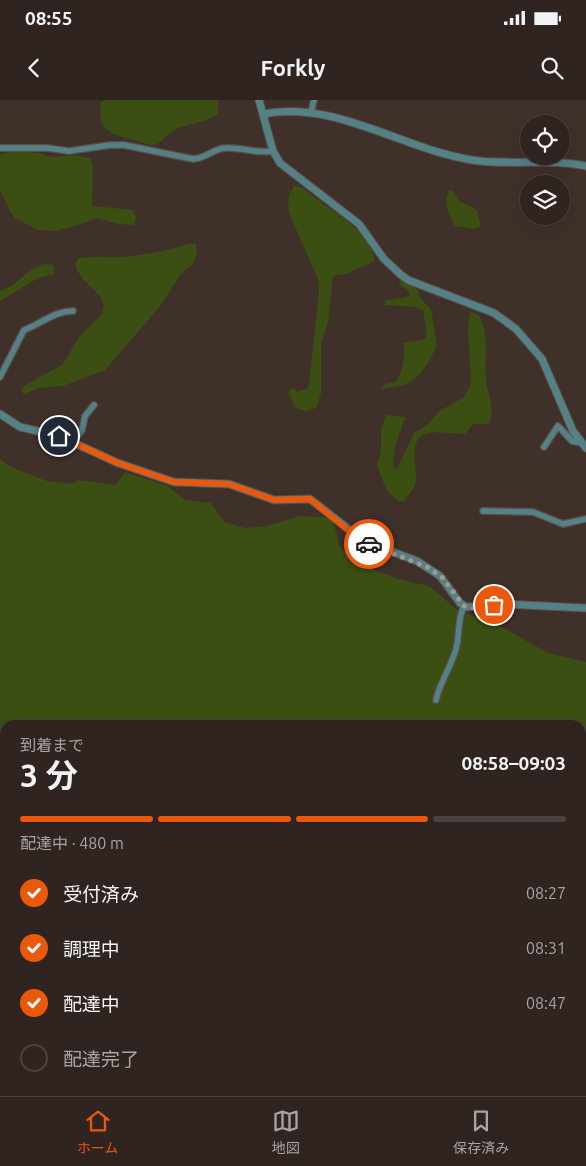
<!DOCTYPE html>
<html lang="ja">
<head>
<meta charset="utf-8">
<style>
	:root { --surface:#302420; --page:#3c302d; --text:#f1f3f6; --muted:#a8a4a5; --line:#4b413e; --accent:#ea580c }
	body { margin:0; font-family:Ubuntu,"Noto Sans JP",sans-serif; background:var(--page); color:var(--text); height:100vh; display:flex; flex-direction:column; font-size:19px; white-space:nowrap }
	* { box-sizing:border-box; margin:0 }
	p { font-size:16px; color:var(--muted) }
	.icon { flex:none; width:28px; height:28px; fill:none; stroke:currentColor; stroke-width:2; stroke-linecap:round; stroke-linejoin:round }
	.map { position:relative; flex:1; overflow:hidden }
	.sheet { position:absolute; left:0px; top:620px; width:586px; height:376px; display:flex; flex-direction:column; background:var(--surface); border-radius:15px 15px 0 0; box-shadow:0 5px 20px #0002,0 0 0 1px var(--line) }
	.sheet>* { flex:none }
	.fabs { position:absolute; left:520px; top:15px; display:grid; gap:10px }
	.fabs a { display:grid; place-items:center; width:50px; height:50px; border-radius:50%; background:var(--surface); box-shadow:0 5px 20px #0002,0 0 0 1px var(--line); font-size:25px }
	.pin { position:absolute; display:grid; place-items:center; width:42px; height:42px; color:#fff; margin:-21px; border:2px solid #fff; border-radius:50%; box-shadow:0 1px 5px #0007 }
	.courier { position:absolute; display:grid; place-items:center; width:50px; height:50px; margin:-25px; border:4px solid #ea580c; border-radius:50%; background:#fff; color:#222; box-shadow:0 1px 6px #0007 }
	.overview em { font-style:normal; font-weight:700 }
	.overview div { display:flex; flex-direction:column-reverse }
	.overview { display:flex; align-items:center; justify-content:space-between; height:85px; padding:0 20px }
	h1 { font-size:32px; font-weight:700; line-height:38px }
	.bar { display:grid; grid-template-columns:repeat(4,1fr); gap:8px 5px; align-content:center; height:60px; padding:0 20px }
	.bar i { height:6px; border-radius:4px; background:var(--line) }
	.bar .on { background:var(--accent) }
	.bar p { grid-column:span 4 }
	ol { padding:0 20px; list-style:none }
	li { display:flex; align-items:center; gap:15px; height:55px }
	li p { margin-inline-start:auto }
	li .icon { padding:5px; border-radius:50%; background:var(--accent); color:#fff; stroke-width:4 }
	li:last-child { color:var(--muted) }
	li i { width:28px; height:28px; border:2px solid var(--line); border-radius:50% }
	.status { display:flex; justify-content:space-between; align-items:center; height:35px; padding:0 25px; background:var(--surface); direction:ltr }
	.status svg { height:14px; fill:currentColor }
	header { display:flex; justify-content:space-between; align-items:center; height:65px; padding:0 20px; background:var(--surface); font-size:22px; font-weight:700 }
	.tab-bar { display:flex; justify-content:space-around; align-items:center; height:70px; border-top:1px solid var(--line); background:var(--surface); font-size:14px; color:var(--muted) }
	.tab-bar a { display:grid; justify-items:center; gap:2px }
	.tab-bar .on { color:var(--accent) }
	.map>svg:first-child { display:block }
	.green { fill:#3c4f12 }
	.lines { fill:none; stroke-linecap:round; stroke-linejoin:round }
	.minor-casing { stroke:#5c4d47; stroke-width:8 }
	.tertiary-casing { stroke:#5c4d47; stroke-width:9 }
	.secondary-casing { stroke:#5c4d47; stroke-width:10 }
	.minor { stroke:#538186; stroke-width:5.5 }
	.tertiary { stroke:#538186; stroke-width:7 }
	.secondary { stroke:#60acb4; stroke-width:8 }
	.done { stroke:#a49793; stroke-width:5; stroke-dasharray:0 9 }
	.route { stroke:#ea580c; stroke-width:6 }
</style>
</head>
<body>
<div class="status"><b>08:55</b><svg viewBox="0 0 49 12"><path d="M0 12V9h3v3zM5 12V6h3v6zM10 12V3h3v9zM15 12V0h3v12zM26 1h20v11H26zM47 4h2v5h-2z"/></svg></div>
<header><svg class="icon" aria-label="back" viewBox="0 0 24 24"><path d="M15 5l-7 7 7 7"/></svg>Forkly<svg class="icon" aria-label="search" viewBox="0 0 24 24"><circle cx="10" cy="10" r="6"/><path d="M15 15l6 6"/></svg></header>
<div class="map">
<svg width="586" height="996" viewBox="0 0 586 996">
	<rect width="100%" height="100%" fill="#40302a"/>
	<g class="green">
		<path d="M106,0h112v14c-15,10 -33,9 -47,18 -7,4 -10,13 -19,13 -7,-1 -16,-5 -23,-6 -23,-7 -32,-11 -28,-37z"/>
		<polygon points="16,51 40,53 51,57 75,55 90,58 93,67 92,106 133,110 136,118 134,125 119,124 96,118 79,125 54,131 38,130 15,118 11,113 0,90 0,54"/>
		<path d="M294,85l10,4c24,21 64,38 71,72l-29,13 -13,2 -5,45 -7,24v48l-5,15 -10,3 -10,-3 -8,-16 5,-5 4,5 11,-4 1,-4 10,-92 -1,-13 -29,-66 -1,-14z"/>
		<path d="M449,90l4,1 6,10 18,9 4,16 -7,3 -19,-3c-7,-12 -12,-22 -6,-36z"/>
		<path d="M188,144h8l1,8 -4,13 -11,7 -21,33 -56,65 -42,16 -26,2 -13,7 -3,-6 5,-4 37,-21 16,-27 23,-23 2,-9 -4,-9 -18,-18 -6,-10 -1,-5 4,-5c15,-2 29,-1 43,-1 22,-2 46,-6 66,-13z"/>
		<path d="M45,164l8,1 1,9 -16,4 -38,23v-10c18,-5 28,-24 45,-27z"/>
		<path d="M399,179l18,10 3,9 11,11 6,36c-14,30 -22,42 -57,44l5,-5 11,-2c6,-10 11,-28 7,-39l23,-4 1,-3 -4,-26 -8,-3 -30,-2v-4l25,-5 -2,-6 -8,-5z"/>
		<path d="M470,212l9,3c11,21 5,40 7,63 1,17 10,28 3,46h-16l-8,10c-10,0 -26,-3 -36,-1 -23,4 -11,34 -13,48 -1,7 -9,15 -12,21l-7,-2 -11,-11 -9,-24 4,-13v-23l5,-14 20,2c-6,16 -15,34 -12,51l3,1 17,-36 12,-7 14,-15 24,-14 7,-13 -3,-59z"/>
		<polygon points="0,359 11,367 47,381 72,384 78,380 116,385 125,372 168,386 185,400 211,403 224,422 245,428 267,426 300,416 332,418 340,447 356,463 398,479 429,486 459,511 500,526 548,553 586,562 586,807 581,807 581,625 5,625 5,730 0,726"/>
		<polygon points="69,991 231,991 236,996 73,996"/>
	</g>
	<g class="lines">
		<g class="minor-casing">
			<g id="minor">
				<polyline points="312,8 314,0"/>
				<path d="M0,48h47l22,3 41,-6h14l69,14c12,0 21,-11 33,-11 16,-1 30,6 47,3"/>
				<path d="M0,277l24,-47c17,-6 30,-19 49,-19"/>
				<polyline points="73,343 82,330 85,316 94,305"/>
				<polyline points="544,347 558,326 572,341 582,343"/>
				<polyline points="483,411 533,412 563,424 586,419"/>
				<path d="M436,600c4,-18 15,-33 20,-51 4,-15 1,-29 8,-43"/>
				<polyline points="0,746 5,753"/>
				<polyline points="0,952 5,956"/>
				<polyline points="32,991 34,996"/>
				<polyline points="240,991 244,995 252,995 256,991"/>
				<polyline points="508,996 508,991"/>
			</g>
		</g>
		<g class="tertiary-casing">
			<g id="tertiary">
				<polyline points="259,0 273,51 280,63 359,124 384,159 400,174 408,180 494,213 516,229 542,259 573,331 586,348"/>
				<path d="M263,14c73,-14 139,35 209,46 38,6 76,-2 114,6"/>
				<polyline points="0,314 20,327 59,336 118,363 174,382 229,384 274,400 310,399 364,441 417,461 440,476 460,503 466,507 505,504 586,508"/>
				<polyline points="0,906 5,913"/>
				<polyline points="54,991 56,996"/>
			</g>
		</g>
		<g class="secondary-casing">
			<g id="secondary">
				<polyline points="581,831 586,831"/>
				<polyline points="0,855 5,859"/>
			</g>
		</g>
		<use href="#minor" class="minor"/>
		<use href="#tertiary" class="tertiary"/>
		<use href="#secondary" class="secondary"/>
	</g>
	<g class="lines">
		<polyline class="done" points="369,444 427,467 442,477 464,506 472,508 494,505"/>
		<polyline class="route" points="59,336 118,363 174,382 229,384 274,400 310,399 348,430 369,444"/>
	</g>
</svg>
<div class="fabs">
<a><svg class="icon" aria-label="locate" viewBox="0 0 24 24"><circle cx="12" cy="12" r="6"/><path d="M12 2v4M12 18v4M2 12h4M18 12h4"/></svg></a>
<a><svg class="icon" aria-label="layers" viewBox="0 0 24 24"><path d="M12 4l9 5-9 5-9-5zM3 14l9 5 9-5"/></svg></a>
</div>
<div class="pin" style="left:494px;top:505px;background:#ea580c"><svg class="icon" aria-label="bag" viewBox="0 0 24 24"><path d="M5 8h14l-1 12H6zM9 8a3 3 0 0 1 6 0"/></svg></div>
<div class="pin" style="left:59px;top:336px;background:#1f2937"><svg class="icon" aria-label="home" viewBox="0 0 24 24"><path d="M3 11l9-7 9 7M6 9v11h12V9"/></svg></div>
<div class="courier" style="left:369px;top:444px"><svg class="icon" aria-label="car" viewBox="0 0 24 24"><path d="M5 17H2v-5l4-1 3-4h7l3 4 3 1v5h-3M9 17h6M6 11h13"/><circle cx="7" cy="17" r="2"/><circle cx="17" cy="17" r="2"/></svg></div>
<section class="sheet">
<div class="overview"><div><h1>3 分</h1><p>到着まで</p></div><em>08:58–09:03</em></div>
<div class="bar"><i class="on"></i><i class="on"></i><i class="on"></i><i></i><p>配達中 · 480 m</p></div>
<ol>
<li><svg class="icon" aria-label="check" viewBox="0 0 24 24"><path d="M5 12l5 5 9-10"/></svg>受付済み<p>08:27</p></li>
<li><svg class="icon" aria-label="check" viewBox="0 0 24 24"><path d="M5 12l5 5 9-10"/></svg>調理中<p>08:31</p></li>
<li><svg class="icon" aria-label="check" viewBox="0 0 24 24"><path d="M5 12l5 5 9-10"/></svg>配達中<p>08:47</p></li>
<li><i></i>配達完了</li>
</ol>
</section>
</div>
<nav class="tab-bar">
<a class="on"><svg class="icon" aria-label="home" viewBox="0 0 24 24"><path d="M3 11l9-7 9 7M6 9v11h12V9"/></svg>ホーム</a>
<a><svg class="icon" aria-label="map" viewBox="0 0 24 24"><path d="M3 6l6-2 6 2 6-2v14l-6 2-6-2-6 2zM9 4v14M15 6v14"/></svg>地図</a>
<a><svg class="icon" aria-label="saved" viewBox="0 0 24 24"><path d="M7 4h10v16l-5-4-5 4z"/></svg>保存済み</a>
</nav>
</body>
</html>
